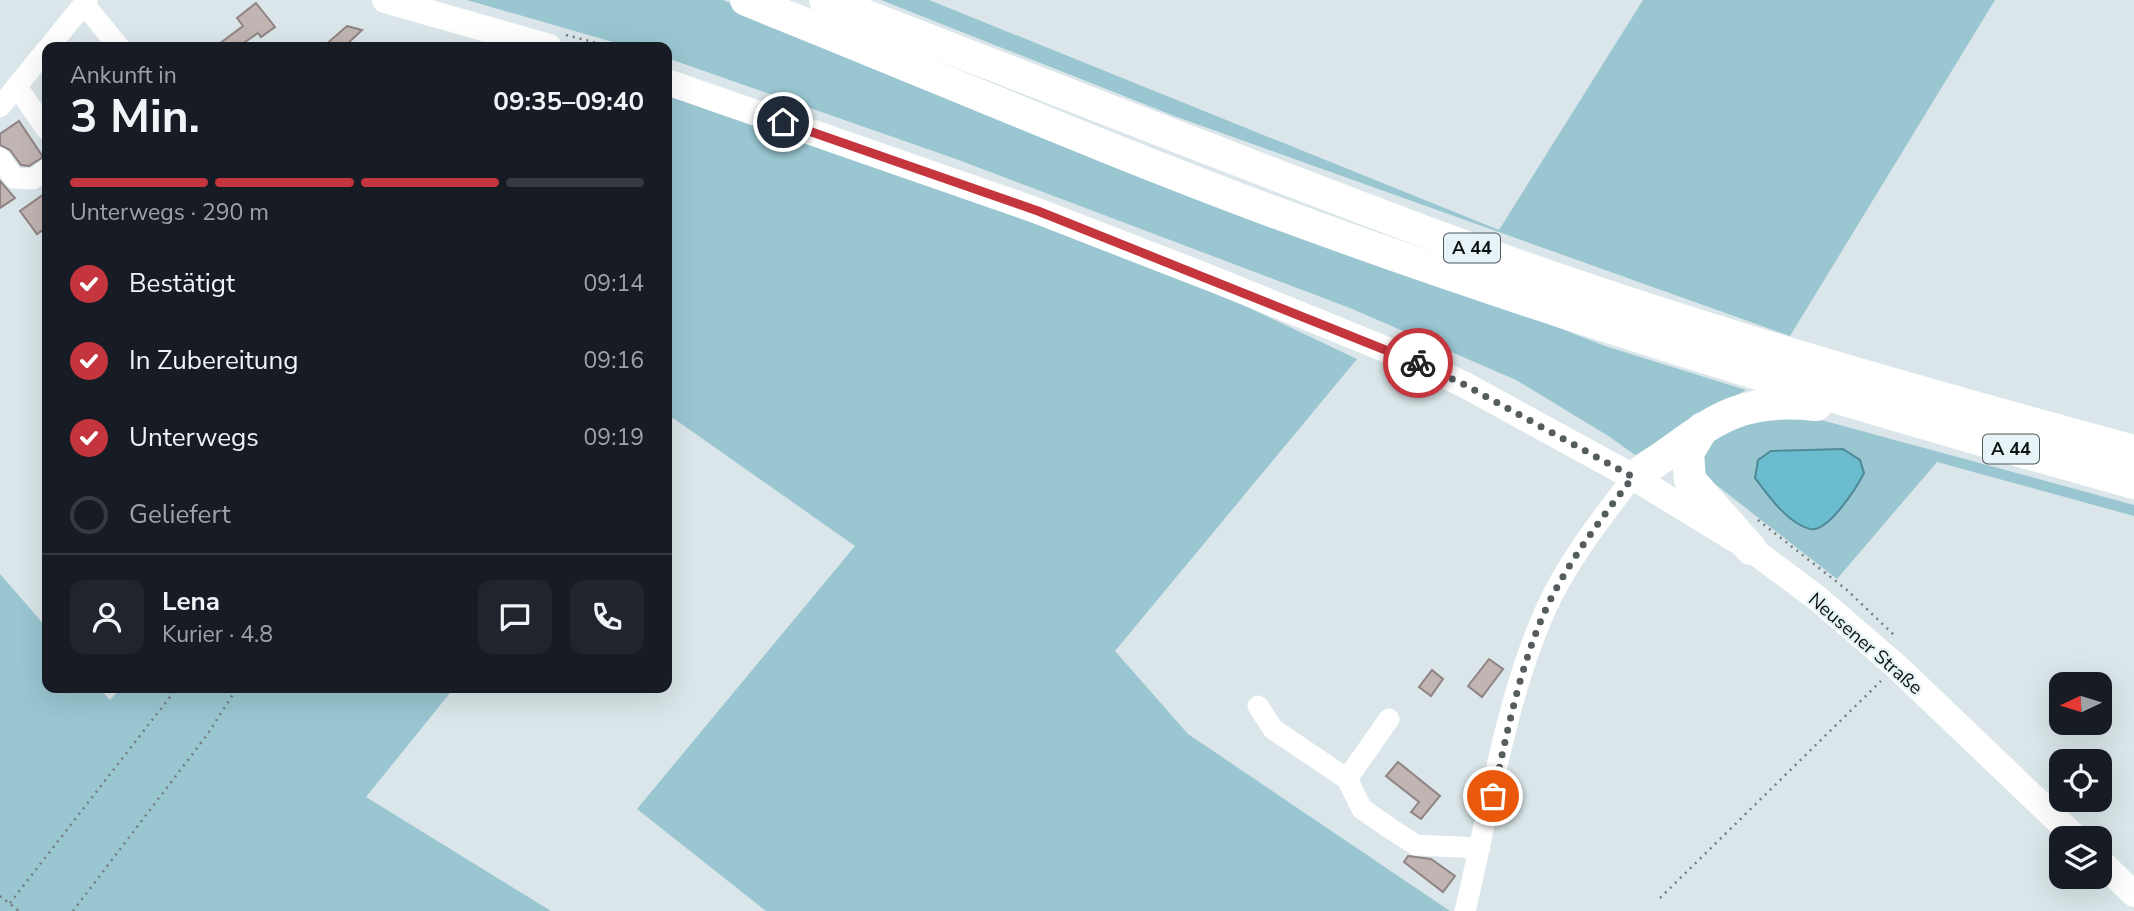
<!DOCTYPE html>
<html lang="de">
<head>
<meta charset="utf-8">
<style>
	:root { --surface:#171b24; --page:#20242c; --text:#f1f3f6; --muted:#9ea1a6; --line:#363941; --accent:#c5353e }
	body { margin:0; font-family:"Nunito Sans",sans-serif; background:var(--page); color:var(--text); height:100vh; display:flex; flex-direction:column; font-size:26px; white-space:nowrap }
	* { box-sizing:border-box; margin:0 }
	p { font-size:23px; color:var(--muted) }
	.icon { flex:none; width:38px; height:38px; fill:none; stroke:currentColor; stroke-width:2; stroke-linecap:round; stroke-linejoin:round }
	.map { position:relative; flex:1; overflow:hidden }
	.side { position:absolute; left:42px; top:42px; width:630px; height:651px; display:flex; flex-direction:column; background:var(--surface); border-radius:14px; box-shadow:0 7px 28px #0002 }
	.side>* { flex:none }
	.needle { width:46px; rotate:266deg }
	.fabs { position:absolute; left:2049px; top:672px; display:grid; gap:14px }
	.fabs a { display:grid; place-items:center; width:63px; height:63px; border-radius:14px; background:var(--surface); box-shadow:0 7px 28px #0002; font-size:35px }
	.pin { position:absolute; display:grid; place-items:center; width:60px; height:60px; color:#fff; margin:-30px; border:4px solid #fff; border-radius:50%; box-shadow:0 2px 7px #0007 }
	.courier { position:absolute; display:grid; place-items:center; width:70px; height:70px; margin:-35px; border:5px solid #c5353e; border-radius:50%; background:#fff; color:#222; box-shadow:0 2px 9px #0007 }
	.head em { font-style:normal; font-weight:700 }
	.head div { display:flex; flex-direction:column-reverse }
	.head { display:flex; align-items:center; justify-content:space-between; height:119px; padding:0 28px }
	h1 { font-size:46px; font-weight:700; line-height:52px }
	.bar { display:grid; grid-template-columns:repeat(4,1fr); gap:10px 7px; align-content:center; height:84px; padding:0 28px }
	.bar i { height:9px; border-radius:5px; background:var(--line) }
	.bar .current { background:var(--accent) }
	.bar p { grid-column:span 4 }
	.line { display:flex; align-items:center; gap:18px; padding:0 28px; border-top:2px solid var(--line) }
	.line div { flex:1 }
	.round { display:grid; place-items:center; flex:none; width:74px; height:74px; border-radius:14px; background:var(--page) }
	ol { padding:0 28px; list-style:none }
	li { display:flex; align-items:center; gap:21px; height:77px }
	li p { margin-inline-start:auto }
	li .icon { padding:7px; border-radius:50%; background:var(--accent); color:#fff; stroke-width:4 }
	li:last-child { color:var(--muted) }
	li i { width:38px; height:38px; border:4px solid var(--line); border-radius:50% }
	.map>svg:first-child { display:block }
	.green { fill:#99c6d1 }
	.water { fill:#6bbcce; stroke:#4f8996; stroke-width:2 }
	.building { fill:#c1b5b4; stroke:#8f8483; stroke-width:2 }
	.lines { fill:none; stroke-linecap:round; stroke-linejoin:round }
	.path { stroke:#747d7f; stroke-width:2.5; stroke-dasharray:2 5; stroke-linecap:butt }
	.minor { stroke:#fff; stroke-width:21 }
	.major { stroke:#fff; stroke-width:26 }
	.highway { stroke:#fff; stroke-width:32 }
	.done { stroke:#555c5e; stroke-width:7; stroke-dasharray:0 12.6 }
	.route { stroke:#c5353e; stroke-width:9 }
	.labels { text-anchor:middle; stroke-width:5; stroke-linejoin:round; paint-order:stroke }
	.shield { fill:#e7f4f7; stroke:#4e5657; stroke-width:2 }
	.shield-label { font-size:18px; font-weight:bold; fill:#0d1213 }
	.street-label { font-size:19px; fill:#0d1213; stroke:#e7f4f7 }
</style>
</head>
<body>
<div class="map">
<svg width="2134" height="911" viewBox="0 0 2134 911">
	<rect width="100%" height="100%" fill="#dae6e9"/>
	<g class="green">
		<polygon points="467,0 723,0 1605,346 1746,390 1635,455 1610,437 1516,380 1350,308 956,159 667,58 667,47 630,47"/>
		<polygon points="881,0 929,0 1499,230 1643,0 1995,0 1790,336 1177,117"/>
		<polygon points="667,95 981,203 1241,304 1357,359 1115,651 1188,734 1450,911 766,911 637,809 855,546 673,418 667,424"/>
		<polygon points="1799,414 2134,505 2134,516 1937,462 1837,579 1697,470 1703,444 1736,420"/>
		<polygon points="0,574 47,628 47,688 99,688 110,700 121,688 454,688 366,797 551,911 0,911"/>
	</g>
	<path class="water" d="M1843,449l17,11 4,13c-7,14 -36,60 -54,56 -22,-5 -43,-35 -55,-51l3,-18 13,-9z"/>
	<g class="building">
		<polygon points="256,3 275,27 261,37 258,33 238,47 215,47 243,26 237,18"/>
		<polygon points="347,26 362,30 344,47 323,47"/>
		<polygon points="19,121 43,157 29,166 21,165 10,150 0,145 0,134"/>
		<polygon points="0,181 15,198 0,208"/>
		<polygon points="47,192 47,227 37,234 20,211"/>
		<polygon points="1489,659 1503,669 1482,697 1468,686"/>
		<polygon points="1432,670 1443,679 1431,696 1419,687"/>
		<polygon points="1398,762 1440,796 1421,819 1411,812 1419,802 1386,776"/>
		<polygon points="1408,856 1431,859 1455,876 1443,892 1404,862"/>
	</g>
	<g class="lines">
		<g class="path">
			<polyline points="566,35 613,47"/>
			<polyline points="1758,520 1847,590 1894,635"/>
			<polyline points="0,896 19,911"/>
			<polyline points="1660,898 1881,681"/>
			<polyline points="10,903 177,688"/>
			<polyline points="73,911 207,735 237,688"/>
		</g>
		<g class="minor">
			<polyline points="84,4 119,47"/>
			<polyline points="49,47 87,0"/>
			<polyline points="17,87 47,130"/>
			<polyline points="0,107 47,49"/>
			<polyline points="0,158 14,178 33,179 47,169"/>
			<polyline points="1258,706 1273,729 1347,779 1362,809 1391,829 1416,845 1480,848"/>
			<polyline points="1347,779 1389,719"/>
			<path d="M1465,911c23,-95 40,-211 80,-300 21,-48 56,-92 88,-134"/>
		</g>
		<g class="major">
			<polyline points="385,0 549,47"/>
			<polyline points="667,82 1038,211 1213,279 1407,358 1465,385 1633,477 1751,549 1817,598 1896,666 2076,838"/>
			<polyline points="2100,861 2134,894"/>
		</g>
		<g class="highway">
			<path d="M746,0c176,70 350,146 528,212 282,104 571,191 860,271"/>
			<path d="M825,0c206,79 411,161 617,238 227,84 459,150 692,213"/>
			<polyline points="1703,428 1688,453 1690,480 1751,549"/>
			<path d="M1633,477c70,-44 92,-82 183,-72"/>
		</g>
	</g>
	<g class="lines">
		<path class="done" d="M1418,363l47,22 168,92c-32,42 -66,86 -88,134 -26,58 -38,123 -52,185"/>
		<polyline class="route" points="783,122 1038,211 1418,363"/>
	</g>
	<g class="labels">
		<g class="shield">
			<rect x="1444" y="233.5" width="56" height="29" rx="5"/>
			<rect x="1983" y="434.5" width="56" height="29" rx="5"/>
		</g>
		<g class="shield-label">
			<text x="1472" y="254">A 44</text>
			<text x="2011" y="455">A 44</text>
		</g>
		<g class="street-label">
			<text transform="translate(1866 643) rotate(41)" y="7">Neusener Straße</text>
		</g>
	</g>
</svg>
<div class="fabs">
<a><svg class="needle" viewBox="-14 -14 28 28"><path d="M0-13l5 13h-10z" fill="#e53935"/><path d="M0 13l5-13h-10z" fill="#9ea1a6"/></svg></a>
<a><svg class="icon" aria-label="locate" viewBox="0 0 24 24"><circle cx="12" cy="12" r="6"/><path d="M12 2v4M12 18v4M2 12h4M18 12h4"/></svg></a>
<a><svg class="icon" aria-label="layers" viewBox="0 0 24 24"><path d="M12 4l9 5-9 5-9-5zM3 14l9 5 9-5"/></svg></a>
</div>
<div class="pin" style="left:1493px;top:796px;background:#ea580c"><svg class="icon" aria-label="bag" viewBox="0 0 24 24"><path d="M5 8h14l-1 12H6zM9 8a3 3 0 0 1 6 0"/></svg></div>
<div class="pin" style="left:783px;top:122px;background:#1f2937"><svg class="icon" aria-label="home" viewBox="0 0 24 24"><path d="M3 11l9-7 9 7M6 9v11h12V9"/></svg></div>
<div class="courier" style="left:1418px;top:363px"><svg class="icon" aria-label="bike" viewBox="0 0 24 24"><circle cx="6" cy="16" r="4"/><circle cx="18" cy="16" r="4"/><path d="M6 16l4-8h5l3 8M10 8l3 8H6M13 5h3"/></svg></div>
<section class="side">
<div class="head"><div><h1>3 Min.</h1><p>Ankunft in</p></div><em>09:35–09:40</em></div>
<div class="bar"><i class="current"></i><i class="current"></i><i class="current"></i><i></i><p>Unterwegs · 290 m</p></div>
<ol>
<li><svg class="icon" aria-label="check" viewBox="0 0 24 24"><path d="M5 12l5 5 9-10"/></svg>Bestätigt<p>09:14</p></li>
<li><svg class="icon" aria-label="check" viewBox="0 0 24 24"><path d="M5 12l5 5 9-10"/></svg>In Zubereitung<p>09:16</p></li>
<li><svg class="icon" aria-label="check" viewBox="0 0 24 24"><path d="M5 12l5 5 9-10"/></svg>Unterwegs<p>09:19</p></li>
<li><i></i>Geliefert</li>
</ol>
<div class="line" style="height:126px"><a class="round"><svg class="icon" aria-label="person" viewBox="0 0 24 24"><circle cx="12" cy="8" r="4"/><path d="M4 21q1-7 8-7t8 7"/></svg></a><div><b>Lena</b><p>Kurier · 4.8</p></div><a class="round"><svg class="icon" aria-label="chat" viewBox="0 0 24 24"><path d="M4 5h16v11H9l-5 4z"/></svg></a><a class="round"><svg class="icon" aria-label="phone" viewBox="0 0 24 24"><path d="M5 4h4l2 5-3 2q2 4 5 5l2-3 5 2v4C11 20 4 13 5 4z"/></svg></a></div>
</section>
</div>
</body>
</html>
